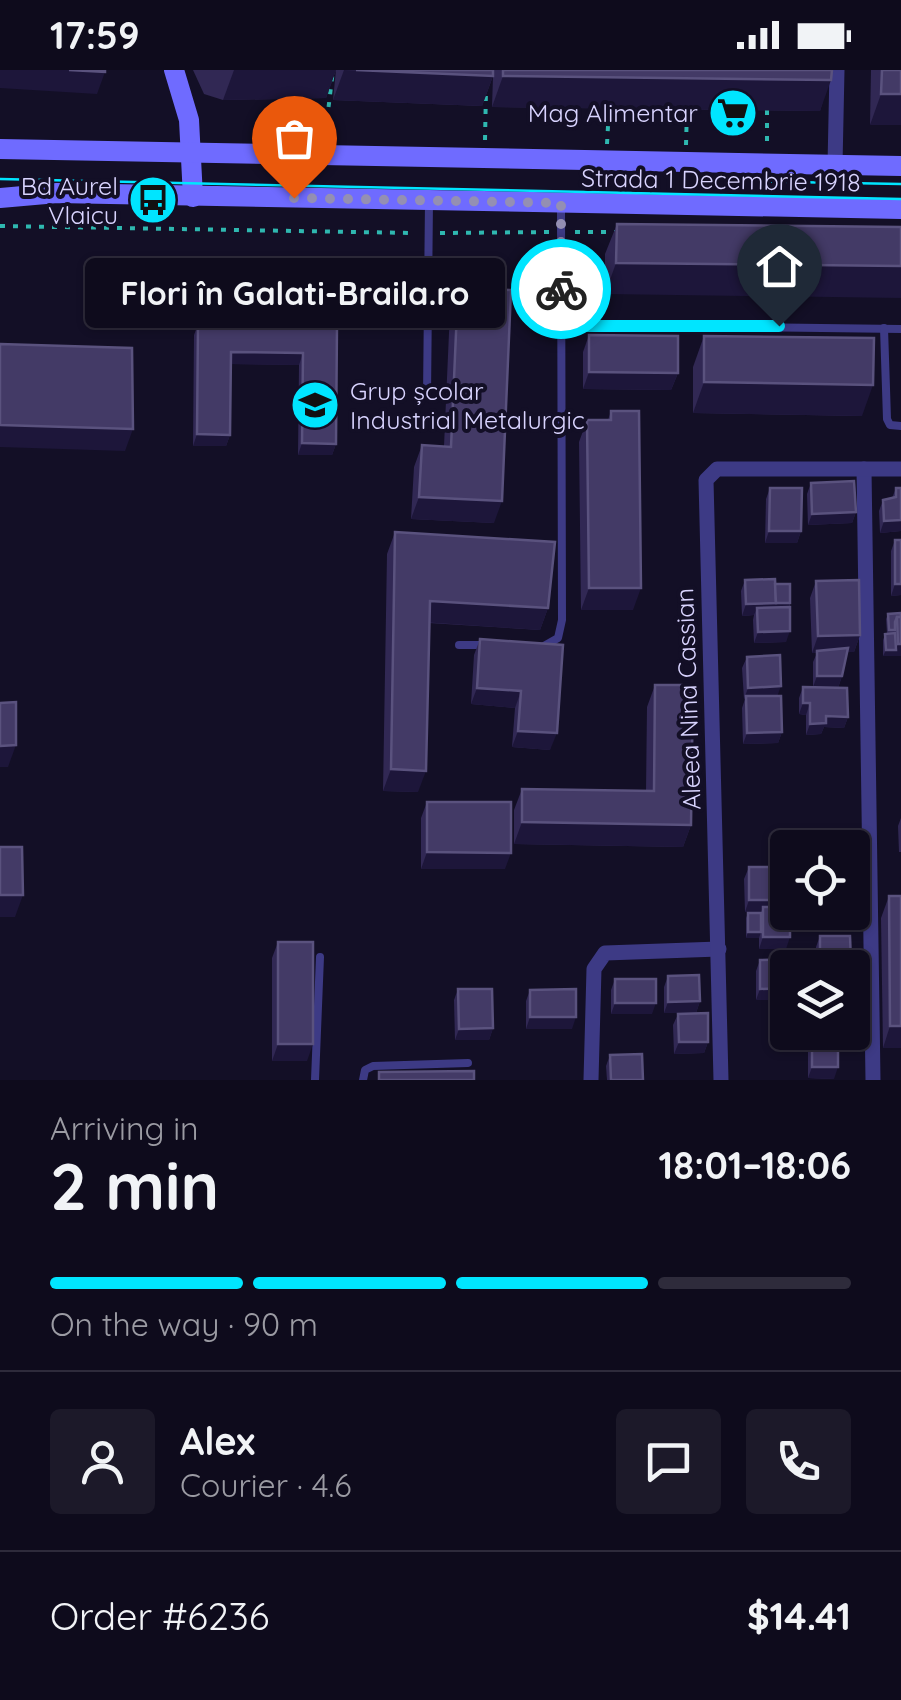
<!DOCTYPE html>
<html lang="en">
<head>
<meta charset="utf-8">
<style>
	:root { --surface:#0e0b1c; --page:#1c1929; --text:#f1f3f6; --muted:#9b9ba3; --line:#2e2b3b; --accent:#00e5ff }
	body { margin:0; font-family:Quicksand,sans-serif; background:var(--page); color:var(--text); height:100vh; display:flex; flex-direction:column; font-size:38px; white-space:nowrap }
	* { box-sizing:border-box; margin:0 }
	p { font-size:32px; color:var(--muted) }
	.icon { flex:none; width:55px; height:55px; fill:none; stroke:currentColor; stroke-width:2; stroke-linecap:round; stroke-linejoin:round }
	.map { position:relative; height:1010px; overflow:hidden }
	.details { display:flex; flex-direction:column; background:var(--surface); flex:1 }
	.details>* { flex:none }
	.fabs { position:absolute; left:770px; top:760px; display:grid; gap:20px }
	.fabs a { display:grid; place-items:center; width:100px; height:100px; border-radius:10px; background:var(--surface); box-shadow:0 2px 8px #0004,0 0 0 2px var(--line); font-size:50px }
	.pin { position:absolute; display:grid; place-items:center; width:85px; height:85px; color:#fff; margin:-102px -42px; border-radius:50% 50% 50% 0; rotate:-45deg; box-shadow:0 0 10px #0007 }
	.pin .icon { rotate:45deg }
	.courier { position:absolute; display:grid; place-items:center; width:100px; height:100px; margin:-50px; border:8px solid #00e5ff; border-radius:50%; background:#fff; color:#222; box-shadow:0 2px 12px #0007 }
	.bubble { position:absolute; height:70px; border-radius:10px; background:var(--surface); box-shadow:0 2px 8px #0004,0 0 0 2px var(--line); font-size:32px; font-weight:700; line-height:70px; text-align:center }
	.overview em { font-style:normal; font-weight:700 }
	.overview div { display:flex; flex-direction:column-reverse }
	.overview { display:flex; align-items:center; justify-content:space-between; height:170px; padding:0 50px }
	h1 { font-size:65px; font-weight:700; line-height:75px }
	.bar { display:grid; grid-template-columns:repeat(4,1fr); gap:15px 10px; align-content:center; height:120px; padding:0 50px }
	.bar i { height:12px; border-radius:8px; background:var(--line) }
	.bar .on { background:var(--accent) }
	.bar p { grid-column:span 4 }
	.line { display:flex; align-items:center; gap:25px; padding:0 50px; border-top:2px solid var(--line) }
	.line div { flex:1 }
	.round { display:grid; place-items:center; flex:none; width:105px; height:105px; border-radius:10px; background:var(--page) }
	.status { display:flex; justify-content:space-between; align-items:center; height:70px; padding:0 50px; background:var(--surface); direction:ltr }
	.status svg { height:28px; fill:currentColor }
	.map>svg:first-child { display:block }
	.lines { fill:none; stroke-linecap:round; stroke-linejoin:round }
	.path { stroke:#2fb8b0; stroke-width:4; stroke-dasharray:5 8; stroke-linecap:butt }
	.lane { stroke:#3d3a85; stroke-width:8 }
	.street { stroke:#3d3a85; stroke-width:15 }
	.secondary { stroke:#6f6bff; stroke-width:20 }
	.tram { stroke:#00e5ff; stroke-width:2.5 }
	.wall { fill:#312854 }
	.shaded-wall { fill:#1d163a }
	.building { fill:#433a66; stroke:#5a527e; stroke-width:2.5 }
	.done { stroke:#948fb3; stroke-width:10; stroke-dasharray:0 18 }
	.route { stroke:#00e5ff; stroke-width:12 }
	.labels { text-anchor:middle; stroke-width:8; stroke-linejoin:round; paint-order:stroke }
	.poi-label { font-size:25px; fill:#d9d4ff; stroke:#130f26; text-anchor:end }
	.street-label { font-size:25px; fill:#d9d4ff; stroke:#130f26 }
</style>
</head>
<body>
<div class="status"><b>17:59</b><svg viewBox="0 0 49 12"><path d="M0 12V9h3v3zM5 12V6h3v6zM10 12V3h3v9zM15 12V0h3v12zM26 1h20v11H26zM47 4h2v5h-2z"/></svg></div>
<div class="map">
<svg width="901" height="1010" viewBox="0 0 901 1010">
	<rect width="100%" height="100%" fill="#130f26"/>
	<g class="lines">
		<g class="path">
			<polyline points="767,40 767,76"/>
			<polyline points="327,50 333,0"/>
			<polyline points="485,70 486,20"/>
			<polyline points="607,74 609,38"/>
			<polyline points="686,75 687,39"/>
			<polyline points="0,156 415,163"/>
			<polyline points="575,162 615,162"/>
			<polyline points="440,163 550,162"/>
			<polyline points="780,247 780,226"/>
		</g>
		<g class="lane">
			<polyline points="562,255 901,259"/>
			<polyline points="884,258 887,349 890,355 901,356"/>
			<polyline points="427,326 429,131"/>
			<polyline points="459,575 485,575"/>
			<polyline points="544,576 558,568 562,550 561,134"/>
			<polyline points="315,1010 320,887"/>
			<polyline points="363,1010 365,1000 373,996 468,993"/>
		</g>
		<g class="street">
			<polyline points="835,95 837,0"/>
			<polyline points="864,399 873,1010"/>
			<polyline points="591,1010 594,899 605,883 719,879"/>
			<polyline points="721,1010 706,410 717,399 901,399"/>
		</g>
		<g class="secondary">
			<polyline points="174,0 189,50 193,127"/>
			<polyline points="0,79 901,96"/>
			<polyline points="0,128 57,123 901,139"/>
		</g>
		<g class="tram">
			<polyline points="0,109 901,129"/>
			<polyline points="741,111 901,114"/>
		</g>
	</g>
	<g class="wall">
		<polygon points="193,0 336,0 326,28 223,30 204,24"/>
		<polygon points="336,0 832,0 820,41 492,37 493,6 482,36 333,30"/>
		<polygon points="871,0 901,0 870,55"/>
		<polygon points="617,154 901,157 605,224 605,184"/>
		<polygon points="458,218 494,453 411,449 414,397 422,375 444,376 450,240"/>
		<polygon points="198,254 337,255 336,374 332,385 298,385 299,295 231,294 230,365 226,376 193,376 194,265"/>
		<polygon points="589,265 678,303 671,320 583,319 583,282"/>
		<polygon points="704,266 862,346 693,343 693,297"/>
		<polygon points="611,341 633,540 581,540 579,372 587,350 608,350"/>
		<polygon points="811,413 856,442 852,453 808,455 807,424"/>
		<polygon points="901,417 901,461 880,463 879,441 883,430 892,428 896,418"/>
		<polygon points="770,418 801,461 797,473 765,473 766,429"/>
		<polygon points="395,462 548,538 540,560 429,553 418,722 383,721 387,484"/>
		<polygon points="895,470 901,470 901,525 891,526 891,481"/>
		<polygon points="745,510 775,514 790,533 786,572 754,573 753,550 754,545 742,546 741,521"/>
		<polygon points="816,511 860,565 854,582 847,582 842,606 838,618 848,647 844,658 824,657 821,664 806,665 806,645 799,644 799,628 803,617 813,617 813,592 817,583 812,583 810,528"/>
		<polygon points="901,543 901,586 883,586 883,570 885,564 887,564 886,549 888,544"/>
		<polygon points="480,569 563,575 550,680 512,677 515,638 471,634 474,585"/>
		<polygon points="747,587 778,626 782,662 778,673 743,674 742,638 745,629 744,629 742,598"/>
		<polygon points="655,615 691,755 683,777 514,774 514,740 522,719 646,721 647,637"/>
		<polygon points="427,732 505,799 421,799 421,748"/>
		<polygon points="901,748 901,782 899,782 898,756"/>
		<polygon points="749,797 786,830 784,837 786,879 759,879 759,867 746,868 746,848 748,843 761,842 745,842 744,809"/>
		<polygon points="889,826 901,978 883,978 881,848"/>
		<polygon points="820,866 849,898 816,898 816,877"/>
		<polygon points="278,872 307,991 272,991 272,888"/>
		<polygon points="794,889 756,930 756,901 760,890"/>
		<polygon points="668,906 700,931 696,943 664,943 664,917"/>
		<polygon points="615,909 652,944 611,944 611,920"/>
		<polygon points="458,919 493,958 489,970 455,970 454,930"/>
		<polygon points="530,920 572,959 526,959 526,931"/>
		<polygon points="678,944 708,972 704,983 674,984 673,955"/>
		<polygon points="812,967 834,1009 808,1008 808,979"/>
		<polygon points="610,985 643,1010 607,1010 606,996"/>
	</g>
	<g class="shaded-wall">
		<polygon points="0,0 69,0 105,2 97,24 0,18"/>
		<polygon points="234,0 336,0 326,28 223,30"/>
		<polygon points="344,0 493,6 482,36 333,30"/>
		<polygon points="503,6 831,10 820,41 492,37"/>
		<polygon points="881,24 901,24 901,55 870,55"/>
		<polygon points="616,193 901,196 901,228 605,224"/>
		<polygon points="231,282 303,283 299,295 227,294"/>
		<polygon points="589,302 678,303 671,320 583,319"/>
		<polygon points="704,312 873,315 862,346 693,343"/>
		<polygon points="0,355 133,359 125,381 0,377"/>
		<polygon points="197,364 230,365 226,376 193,376"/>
		<polygon points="302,373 336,374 332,385 298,385"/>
		<polygon points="419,427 502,431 494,453 411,449"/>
		<polygon points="856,442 852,453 808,455 812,444"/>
		<polygon points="901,450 901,461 880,463 884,451"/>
		<polygon points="769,461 801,461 797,473 765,473"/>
		<polygon points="895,514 901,514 901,525 891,526"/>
		<polygon points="589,518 641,518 633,540 581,540"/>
		<polygon points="430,531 548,538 540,560 422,552"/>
		<polygon points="790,533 788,538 757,538 754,545 742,546 746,534"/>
		<polygon points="790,561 786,572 754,573 758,562"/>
		<polygon points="860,565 854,582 812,583 818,566"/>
		<polygon points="898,574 901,574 901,586 883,586 886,580 896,580"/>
		<polygon points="817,606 842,606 838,618 813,617"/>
		<polygon points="781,616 777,627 744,629 748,618"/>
		<polygon points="477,618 521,621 515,638 471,634"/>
		<polygon points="803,633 810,633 806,645 799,644"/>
		<polygon points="826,646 848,647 844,658 824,657 821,664 806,665 810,654"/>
		<polygon points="518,661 557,663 550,680 512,677"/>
		<polygon points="782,662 778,673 743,674 747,663"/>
		<polygon points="16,675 8,697 0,697 0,676"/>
		<polygon points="391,699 426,701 418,722 383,721"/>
		<polygon points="522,752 691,755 683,777 514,774"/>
		<polygon points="427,782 511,783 505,799 421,799"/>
		<polygon points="0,825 23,825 15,847 0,847"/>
		<polygon points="749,830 786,830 782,841 763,837 761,842 745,842"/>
		<polygon points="818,842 846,842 843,852 815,852"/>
		<polygon points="748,862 761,862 759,868 746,868"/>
		<polygon points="763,867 790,867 786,879 759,879"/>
		<polygon points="820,892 851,892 849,898 818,898"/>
		<polygon points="788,918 788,930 756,930 760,919"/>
		<polygon points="700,931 696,943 664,943 668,932"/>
		<polygon points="615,933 656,933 652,944 611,944"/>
		<polygon points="530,947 576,947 572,959 526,959"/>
		<polygon points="890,956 901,956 901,978 883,978"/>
		<polygon points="493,958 489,970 455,970 459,959"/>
		<polygon points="679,972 708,972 704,983 674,984"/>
		<polygon points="278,974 313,974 307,991 272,991"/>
		<polygon points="812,997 838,997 834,1009 808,1008"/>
	</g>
	<g class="building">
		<polygon points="69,0 105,0 105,2"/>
		<polygon points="356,0 493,0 493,6"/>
		<polygon points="503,0 832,0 831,10 503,6"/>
		<polygon points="882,0 901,0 901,24 881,24"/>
		<polygon points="617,154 901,157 901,196 616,193"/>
		<polygon points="458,218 511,220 502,431 419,427 422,375 451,377"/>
		<polygon points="198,254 337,255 336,374 302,373 303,283 231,282 230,365 197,364"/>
		<polygon points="589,265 678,266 678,303 589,302"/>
		<polygon points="704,266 874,268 873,315 704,312"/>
		<polygon points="0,274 132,278 133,359 0,355"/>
		<polygon points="611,341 639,341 641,518 589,518 587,350 611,350"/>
		<polygon points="854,411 856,442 812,444 811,413"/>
		<polygon points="770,418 802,418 801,461 769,461"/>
		<polygon points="896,418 901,418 901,450 884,451 883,430 896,427"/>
		<polygon points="395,462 555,472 548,538 430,531 426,701 391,699"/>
		<rect x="895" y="470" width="6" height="44"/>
		<polygon points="775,509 776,533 746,534 745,510"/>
		<polygon points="859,510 860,565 818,566 816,511"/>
		<polygon points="775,514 790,514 790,533 776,533"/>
		<polygon points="790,537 790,561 758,562 757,538"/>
		<polygon points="901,543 901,547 897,547 895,552 895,560 889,560 888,544"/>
		<polygon points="897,547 901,547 901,574 898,574"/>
		<polygon points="895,563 896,580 886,580 885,564"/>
		<polygon points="480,569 563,575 557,663 518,661 521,621 477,618"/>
		<polygon points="848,578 842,606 817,606 817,581"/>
		<polygon points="780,585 781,616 748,618 747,587"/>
		<polygon points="655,615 693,615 691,755 522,752 522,719 654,721"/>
		<polygon points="803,617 847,618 848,647 826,646 826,653 810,654 810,633 803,633"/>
		<polygon points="746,626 781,626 782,662 747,663"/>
		<polygon points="16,632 16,675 0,676 0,633"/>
		<polygon points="427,732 511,732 511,783 427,782"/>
		<polygon points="0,777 22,777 23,825 0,825"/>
		<rect x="749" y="797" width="37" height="33"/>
		<polygon points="889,826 901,826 901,956 890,956"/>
		<polygon points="763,837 788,837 788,842 790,842 790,867 763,867"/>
		<rect x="748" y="843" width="13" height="19"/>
		<polygon points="820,866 850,866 851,892 820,892"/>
		<rect x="278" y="872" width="35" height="102"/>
		<polygon points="794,889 794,898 788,898 788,918 760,919 760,890"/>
		<polygon points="699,905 700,931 668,932 668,906"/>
		<rect x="615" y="909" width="41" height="24"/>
		<polygon points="458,919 492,919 493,958 459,959"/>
		<polygon points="576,919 576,947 530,947 530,920"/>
		<polygon points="708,943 708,972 679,972 678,944"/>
		<polygon points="812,967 838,968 838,997 812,997"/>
		<polygon points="642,984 643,1010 611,1010 610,985"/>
		<polygon points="474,1001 474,1010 379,1010 379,1002"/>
	</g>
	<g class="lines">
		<polyline class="done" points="294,128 561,133 561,219"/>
		<polyline class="route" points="561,219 562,256 779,256"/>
	</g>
	<defs>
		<g id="supermarket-disc" transform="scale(2.5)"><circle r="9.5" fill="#00e5ff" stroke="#130f26"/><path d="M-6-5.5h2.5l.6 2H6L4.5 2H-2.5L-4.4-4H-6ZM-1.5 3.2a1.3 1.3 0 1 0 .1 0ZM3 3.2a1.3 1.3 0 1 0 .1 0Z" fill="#111"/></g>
		<g id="bus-disc" transform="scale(2.5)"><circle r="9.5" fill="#00e5ff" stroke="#130f26"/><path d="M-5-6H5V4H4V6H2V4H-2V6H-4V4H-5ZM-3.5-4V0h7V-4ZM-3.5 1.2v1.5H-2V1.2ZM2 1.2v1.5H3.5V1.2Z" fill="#111"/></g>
		<g id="university-disc" transform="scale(2.5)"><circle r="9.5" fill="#00e5ff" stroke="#130f26"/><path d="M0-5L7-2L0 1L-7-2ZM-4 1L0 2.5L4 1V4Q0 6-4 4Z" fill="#111"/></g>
	</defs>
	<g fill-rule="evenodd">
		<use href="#supermarket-disc" x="733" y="43"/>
		<use href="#bus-disc" x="153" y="130"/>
		<use href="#university-disc" x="315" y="335"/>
	</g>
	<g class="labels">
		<g class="poi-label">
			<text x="698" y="52">Mag Alimentar</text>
			<text x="118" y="125">Bd Aurel<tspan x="118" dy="29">Vlaicu</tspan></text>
			<text x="350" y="330" text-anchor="start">Grup școlar<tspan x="350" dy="29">Industrial Metalurgic</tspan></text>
		</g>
		<g class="street-label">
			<text transform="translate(721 110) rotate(1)" y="9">Strada 1 Decembrie 1918</text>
			<text transform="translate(688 629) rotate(-92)" y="9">Aleea Nina Cassian</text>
		</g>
	</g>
</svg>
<div class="fabs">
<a><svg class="icon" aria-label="locate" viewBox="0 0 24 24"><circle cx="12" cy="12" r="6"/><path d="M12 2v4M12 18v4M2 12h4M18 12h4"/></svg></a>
<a><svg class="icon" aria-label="layers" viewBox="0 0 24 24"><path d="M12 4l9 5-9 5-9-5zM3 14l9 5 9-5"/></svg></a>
</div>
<div class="pin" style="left:294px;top:128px;background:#ea580c"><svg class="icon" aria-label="bag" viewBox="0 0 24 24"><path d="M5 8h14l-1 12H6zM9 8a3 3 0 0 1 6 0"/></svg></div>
<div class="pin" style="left:779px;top:256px;background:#1f2937"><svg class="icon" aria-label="home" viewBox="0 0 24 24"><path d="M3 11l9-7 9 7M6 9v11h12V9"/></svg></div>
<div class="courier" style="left:561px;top:219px"><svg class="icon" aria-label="bike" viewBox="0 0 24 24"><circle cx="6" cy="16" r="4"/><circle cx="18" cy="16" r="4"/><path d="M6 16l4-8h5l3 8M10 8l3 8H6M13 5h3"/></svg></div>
<div class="bubble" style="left:85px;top:188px;width:420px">Flori în Galati-Braila.ro</div>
</div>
<section class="details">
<div class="overview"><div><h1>2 min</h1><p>Arriving in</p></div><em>18:01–18:06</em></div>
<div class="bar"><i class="on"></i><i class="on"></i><i class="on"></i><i></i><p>On the way · 90 m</p></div>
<div class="line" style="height:180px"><a class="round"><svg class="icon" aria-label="person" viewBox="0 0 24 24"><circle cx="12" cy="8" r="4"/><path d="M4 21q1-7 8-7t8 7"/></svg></a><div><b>Alex</b><p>Courier · 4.6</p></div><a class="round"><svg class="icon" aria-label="chat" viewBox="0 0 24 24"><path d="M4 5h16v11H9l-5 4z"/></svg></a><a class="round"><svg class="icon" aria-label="phone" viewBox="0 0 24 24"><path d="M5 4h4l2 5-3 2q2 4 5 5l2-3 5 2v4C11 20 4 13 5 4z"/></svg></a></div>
<div class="line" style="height:130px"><div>Order #6236</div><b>$14.41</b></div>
</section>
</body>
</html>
